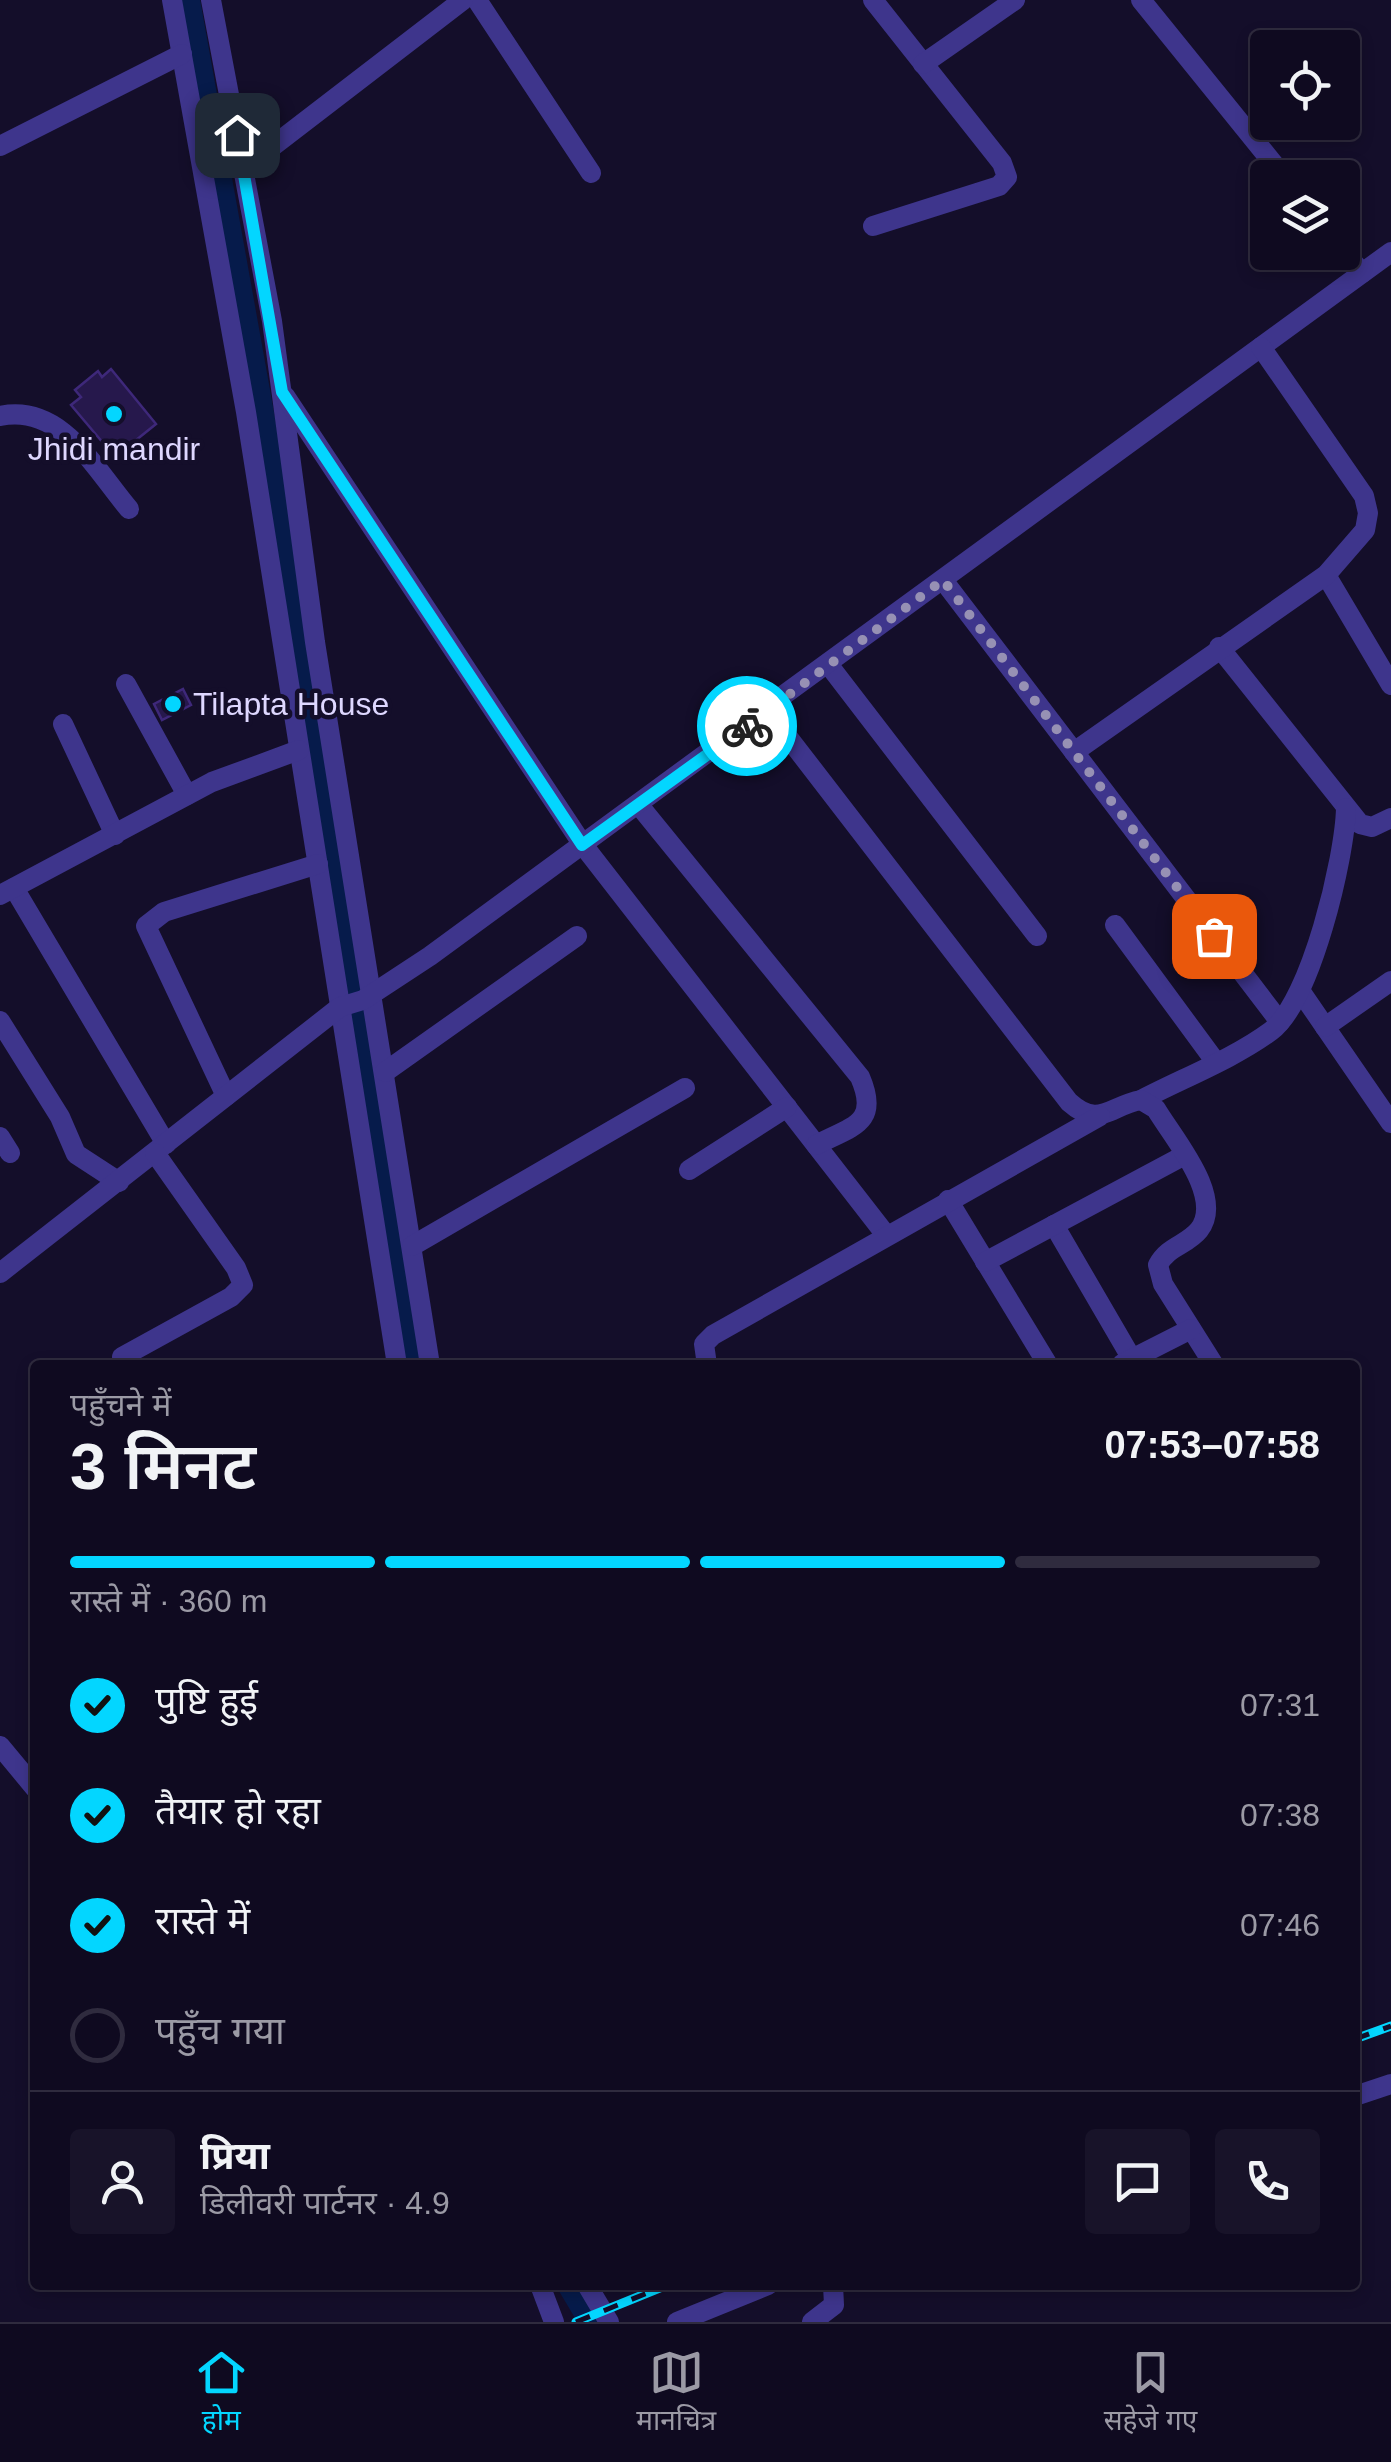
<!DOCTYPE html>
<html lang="hi">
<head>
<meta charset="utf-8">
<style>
	:root { --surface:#0f0a20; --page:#181329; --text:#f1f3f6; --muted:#9b9aa5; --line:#2f2b3e; --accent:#03d6ff }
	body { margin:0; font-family:Arial,"Noto Sans Devanagari",sans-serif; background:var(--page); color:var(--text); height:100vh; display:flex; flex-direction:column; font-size:38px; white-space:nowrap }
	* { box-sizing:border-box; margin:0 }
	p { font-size:32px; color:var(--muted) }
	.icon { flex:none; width:55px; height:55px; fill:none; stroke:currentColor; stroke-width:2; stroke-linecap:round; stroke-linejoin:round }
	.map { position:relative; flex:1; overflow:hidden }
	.side { position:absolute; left:30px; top:1360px; width:1330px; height:930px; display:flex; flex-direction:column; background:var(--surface); border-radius:10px; box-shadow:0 5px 15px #0003,0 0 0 2px var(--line) }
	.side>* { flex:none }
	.buttons { position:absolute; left:1250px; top:30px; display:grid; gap:20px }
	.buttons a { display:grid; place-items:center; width:110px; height:110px; border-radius:10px; background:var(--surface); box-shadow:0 5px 15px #0003,0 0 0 2px var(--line); font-size:50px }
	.pin { position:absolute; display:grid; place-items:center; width:85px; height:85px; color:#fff; margin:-42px; border-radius:20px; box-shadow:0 5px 15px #0006 }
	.courier { position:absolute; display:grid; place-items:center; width:100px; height:100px; margin:-50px; border:8px solid #03d6ff; border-radius:50%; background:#fff; color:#222; box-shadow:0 2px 12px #0007 }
	.headline em { font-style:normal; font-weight:600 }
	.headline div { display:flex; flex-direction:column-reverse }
	.headline { display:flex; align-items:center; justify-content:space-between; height:170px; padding:0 40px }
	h1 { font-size:65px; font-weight:600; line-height:75px }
	.bar { display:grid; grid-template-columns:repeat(4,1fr); gap:15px 10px; align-content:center; height:120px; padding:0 40px }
	.bar i { height:12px; border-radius:8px; background:var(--line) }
	.bar .active { background:var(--accent) }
	.bar p { grid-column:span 4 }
	.line { display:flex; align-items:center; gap:25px; padding:0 40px; border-top:2px solid var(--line) }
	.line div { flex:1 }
	.round { display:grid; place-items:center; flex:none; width:105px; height:105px; border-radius:10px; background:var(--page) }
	ol { padding:0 40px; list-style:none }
	li { display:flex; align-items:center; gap:30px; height:110px }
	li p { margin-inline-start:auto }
	li .icon { padding:10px; border-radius:50%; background:var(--accent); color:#111; stroke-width:4 }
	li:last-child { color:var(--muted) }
	li i { width:55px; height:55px; border:5px solid var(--line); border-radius:50% }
	.tab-bar { display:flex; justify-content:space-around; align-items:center; height:140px; border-top:2px solid var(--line); background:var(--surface); font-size:28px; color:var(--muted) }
	.tab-bar a { display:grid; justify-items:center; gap:5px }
	.tab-bar .active { color:var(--accent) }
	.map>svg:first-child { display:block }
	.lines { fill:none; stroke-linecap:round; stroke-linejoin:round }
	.canal { stroke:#061b4b; stroke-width:20 }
	.building { fill:#26184c; stroke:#3e287a; stroke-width:2.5 }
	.minor { stroke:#3e358c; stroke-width:20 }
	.rail-casing { stroke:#03d6ff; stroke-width:9 }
	.rail { stroke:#140e2a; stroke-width:5; stroke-dasharray:15; stroke-linecap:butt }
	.done { stroke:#9791b4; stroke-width:10; stroke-dasharray:0 18 }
	.route { stroke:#03d6ff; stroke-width:12 }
	.poi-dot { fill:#03d6ff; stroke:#140e2a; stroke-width:4 }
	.labels { text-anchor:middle; stroke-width:9; stroke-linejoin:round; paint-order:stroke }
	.poi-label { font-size:32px; fill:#ded7ff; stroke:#140e2a }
</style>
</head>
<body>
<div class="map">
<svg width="1391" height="2322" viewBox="0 0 1391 2322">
	<rect width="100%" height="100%" fill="#140e2a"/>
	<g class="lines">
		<g class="canal">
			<polyline points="190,0 266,424 416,1365"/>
			<polyline points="567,2285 589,2322"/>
		</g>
	</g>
	<g class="building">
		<polygon points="111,369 156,424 115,457 71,405 81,397 75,390 98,371 102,377"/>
		<polygon points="183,689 191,705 162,720 154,704"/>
	</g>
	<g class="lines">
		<g class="minor">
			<polyline points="172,0 246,412 397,1365"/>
			<polyline points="211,0 272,321 315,642 430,1365"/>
			<polyline points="477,0 591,173"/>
			<polyline points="873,0 1002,163 1007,177 999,186 873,226"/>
			<polyline points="1141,0 1285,178"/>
			<polyline points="923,64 1015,0"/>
			<polyline points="0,146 182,54"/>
			<polyline points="243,169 463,0"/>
			<polyline points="1342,249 1362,273"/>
			<polyline points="285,396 583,845 886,1235"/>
			<path d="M0,416c61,-13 95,53 129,93"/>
			<polyline points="1326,575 1391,685"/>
			<polyline points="943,580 1280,1022"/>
			<polyline points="1219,647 1360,824 1372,827 1391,818"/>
			<polyline points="828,664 1037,936"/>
			<polyline points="126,684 187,795"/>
			<polyline points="760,720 785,694 1391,252"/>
			<polyline points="63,724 115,835"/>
			<polyline points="1074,752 1326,575 1365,530 1368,513 1364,496 1261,347"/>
			<path d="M638,804l222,273c20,46 -7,49 -44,68"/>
			<polyline points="14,888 166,1144"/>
			<polyline points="0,895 212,782 299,750"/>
			<polyline points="1115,925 1215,1061"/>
			<polyline points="1301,992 1391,1123"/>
			<polyline points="0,1021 60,1117 76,1154 119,1182"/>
			<polyline points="1325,1027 1391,981"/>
			<polyline points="385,1072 577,936"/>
			<polyline points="226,1096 146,926 164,912 318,864"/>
			<path d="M1141,1100c42,-22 92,-41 130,-69 40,-30 74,-174 75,-223"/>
			<polyline points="0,1137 10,1153"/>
			<polyline points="689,1170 787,1107"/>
			<polyline points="948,1200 1048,1365"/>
			<polyline points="1054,1225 1132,1359"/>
			<polyline points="412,1246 685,1088"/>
			<polyline points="985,1262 1183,1156"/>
			<path d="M0,1273l340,-266 23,-7 67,-44 311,-228 25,-9 18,13 285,370c30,27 40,4 72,-2l15,9c17,29 69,88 43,121 -12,15 -31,16 -41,35l5,19 51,81"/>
			<polyline points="122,1357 231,1297 243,1285 236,1268 155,1153"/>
			<polyline points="1122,1364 1191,1329"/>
			<polyline points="707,1365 704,1344 713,1335 1100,1116"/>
			<polyline points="0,1746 35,1788"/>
			<polyline points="1355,2096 1391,2084"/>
			<polyline points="540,2285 554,2322"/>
			<polyline points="587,2285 609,2322"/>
			<polyline points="677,2322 768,2285"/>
			<polyline points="812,2322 834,2305 833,2285"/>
		</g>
		<g class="rail-casing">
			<g id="rail">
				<polyline points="1355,2039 1391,2026"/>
				<polyline points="576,2322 667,2285"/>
			</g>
		</g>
		<use href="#rail" class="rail"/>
	</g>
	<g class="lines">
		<polyline class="done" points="747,726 943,580 1214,936"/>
		<polyline class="route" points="237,135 282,392 582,845 747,726"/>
	</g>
	<g class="poi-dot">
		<circle cx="114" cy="414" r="10"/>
		<circle cx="173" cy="704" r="10"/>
	</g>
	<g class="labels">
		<g class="poi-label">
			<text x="114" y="460">Jhidi mandir</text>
			<text x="193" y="715" text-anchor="start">Tilapta House</text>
		</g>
	</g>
</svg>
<div class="buttons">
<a><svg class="icon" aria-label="locate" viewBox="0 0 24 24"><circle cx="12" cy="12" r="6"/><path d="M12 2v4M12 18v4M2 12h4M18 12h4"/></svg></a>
<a><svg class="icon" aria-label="layers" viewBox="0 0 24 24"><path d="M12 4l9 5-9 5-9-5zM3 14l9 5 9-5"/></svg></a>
</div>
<div class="pin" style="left:1214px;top:936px;background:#ea580c"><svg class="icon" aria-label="bag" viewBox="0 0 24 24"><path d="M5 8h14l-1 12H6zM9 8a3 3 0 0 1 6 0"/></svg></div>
<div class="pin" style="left:237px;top:135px;background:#1f2937"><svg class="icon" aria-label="home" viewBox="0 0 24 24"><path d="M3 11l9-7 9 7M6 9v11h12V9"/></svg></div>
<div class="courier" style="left:747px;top:726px"><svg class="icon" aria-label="bike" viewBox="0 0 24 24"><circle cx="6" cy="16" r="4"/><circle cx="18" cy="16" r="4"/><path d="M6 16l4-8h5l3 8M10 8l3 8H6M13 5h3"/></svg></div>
<section class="side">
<div class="headline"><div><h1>3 मिनट</h1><p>पहुँचने में</p></div><em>07:53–07:58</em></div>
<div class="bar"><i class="active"></i><i class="active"></i><i class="active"></i><i></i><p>रास्ते में · 360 m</p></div>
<ol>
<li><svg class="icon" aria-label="check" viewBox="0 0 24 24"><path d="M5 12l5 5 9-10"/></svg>पुष्टि हुई<p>07:31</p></li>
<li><svg class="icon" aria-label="check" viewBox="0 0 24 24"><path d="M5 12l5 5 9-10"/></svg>तैयार हो रहा<p>07:38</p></li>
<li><svg class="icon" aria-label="check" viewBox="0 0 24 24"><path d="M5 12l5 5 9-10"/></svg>रास्ते में<p>07:46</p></li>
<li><i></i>पहुँच गया</li>
</ol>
<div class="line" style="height:180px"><a class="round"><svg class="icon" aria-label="person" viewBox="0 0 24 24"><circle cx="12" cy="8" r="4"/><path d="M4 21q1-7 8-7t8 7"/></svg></a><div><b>प्रिया</b><p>डिलीवरी पार्टनर · 4.9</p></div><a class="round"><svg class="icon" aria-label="chat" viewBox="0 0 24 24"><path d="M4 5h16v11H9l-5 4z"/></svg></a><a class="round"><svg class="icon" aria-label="phone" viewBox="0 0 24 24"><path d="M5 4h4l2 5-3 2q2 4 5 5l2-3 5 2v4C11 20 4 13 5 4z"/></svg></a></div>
</section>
</div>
<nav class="tab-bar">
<a class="active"><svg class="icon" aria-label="home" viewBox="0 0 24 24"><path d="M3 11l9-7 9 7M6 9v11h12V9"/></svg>होम</a>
<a><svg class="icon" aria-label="map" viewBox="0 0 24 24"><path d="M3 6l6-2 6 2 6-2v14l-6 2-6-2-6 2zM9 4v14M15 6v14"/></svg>मानचित्र</a>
<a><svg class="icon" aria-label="saved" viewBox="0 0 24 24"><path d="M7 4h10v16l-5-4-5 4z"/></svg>सहेजे गए</a>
</nav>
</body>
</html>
